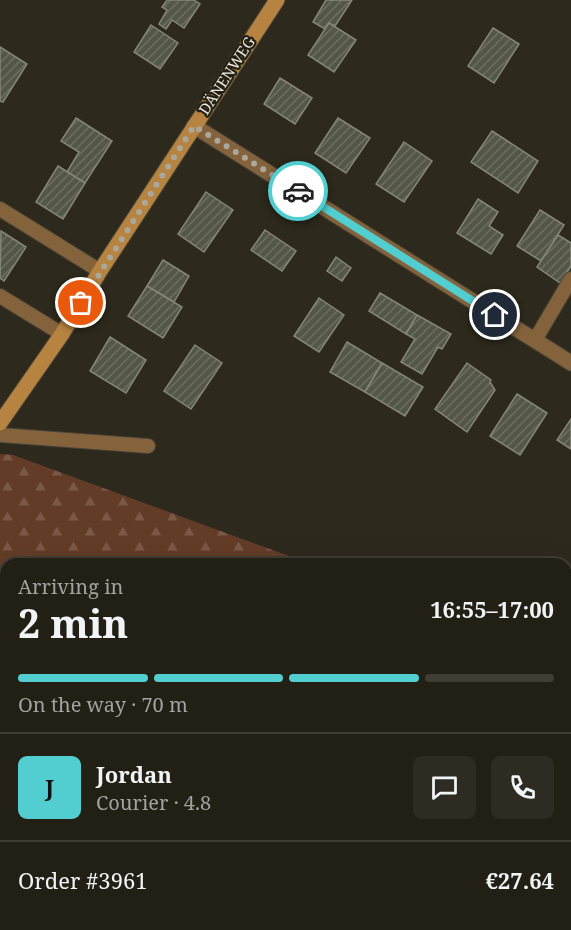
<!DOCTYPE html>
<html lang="en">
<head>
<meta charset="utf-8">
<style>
	:root { --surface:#221f15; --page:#2e2c22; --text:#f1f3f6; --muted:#a2a2a0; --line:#3f3d34; --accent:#52cdd0 }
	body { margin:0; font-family:"Noto Serif",serif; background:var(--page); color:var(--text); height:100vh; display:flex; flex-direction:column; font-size:22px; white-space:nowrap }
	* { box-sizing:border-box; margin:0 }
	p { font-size:20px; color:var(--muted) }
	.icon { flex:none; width:33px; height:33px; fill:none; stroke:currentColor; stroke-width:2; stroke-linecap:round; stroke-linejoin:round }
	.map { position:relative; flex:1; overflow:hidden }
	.sheet { position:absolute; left:0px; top:558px; width:572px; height:372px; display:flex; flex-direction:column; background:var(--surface); border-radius:18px 18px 0 0; box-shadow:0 6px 24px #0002,0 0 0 2px var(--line) }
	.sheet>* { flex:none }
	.pin { position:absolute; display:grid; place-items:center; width:51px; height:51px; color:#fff; margin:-26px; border:3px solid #fff; border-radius:50%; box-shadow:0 2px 6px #0007 }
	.courier { position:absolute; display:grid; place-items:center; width:60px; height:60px; margin:-30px; border:4px solid #52cdd0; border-radius:50%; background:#fff; color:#222; box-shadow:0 2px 8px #0007 }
	.overview em { font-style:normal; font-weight:700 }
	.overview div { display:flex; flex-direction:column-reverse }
	.overview { display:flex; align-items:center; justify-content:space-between; height:102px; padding:0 18px }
	h1 { font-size:39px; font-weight:700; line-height:45px }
	.bar { display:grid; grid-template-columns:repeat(4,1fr); gap:9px 6px; align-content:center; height:72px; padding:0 18px }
	.bar i { height:8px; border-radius:4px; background:var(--line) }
	.bar .on { background:var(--accent) }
	.bar p { grid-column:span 4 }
	.line { display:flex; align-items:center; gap:15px; padding:0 18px; border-top:2px solid var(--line) }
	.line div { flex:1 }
	.round { display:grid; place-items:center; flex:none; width:63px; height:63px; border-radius:9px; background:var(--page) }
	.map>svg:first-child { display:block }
	.forest { fill:url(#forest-firs) }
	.building { fill:url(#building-hatch); stroke:#858677; stroke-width:1.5 }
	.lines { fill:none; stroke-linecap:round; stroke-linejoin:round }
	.lane-casing { stroke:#484438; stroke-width:16 }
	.street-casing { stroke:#484438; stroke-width:17 }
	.secondary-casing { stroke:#484438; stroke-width:17 }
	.lane { stroke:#84633c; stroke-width:14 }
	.street { stroke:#84633c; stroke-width:15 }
	.secondary { stroke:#b78340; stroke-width:15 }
	.done { stroke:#aaa79d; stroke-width:6; stroke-dasharray:0 10.8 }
	.route { stroke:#52cdd0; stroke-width:8 }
	.labels { text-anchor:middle; stroke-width:4.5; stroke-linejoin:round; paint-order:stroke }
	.street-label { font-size:15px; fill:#edebe2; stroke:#242013 }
</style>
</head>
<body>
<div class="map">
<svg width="571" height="930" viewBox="0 0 571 930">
	<defs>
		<pattern id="forest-firs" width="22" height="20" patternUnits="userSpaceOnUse" patternTransform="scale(1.5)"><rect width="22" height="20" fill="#623c27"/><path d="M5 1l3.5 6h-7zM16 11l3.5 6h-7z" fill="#795846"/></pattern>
		<pattern id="building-hatch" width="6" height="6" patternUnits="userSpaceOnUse" patternTransform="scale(1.5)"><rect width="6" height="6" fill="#545647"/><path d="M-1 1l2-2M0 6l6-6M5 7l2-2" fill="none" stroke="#6d6e61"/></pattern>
	</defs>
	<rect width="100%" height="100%" fill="#2d291c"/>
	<polygon class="forest" points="0,454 13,455 311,564 6,564 6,924 566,924 566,657 571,659 571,930 0,930"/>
	<g class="building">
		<polygon points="167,0 194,0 200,4 184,28 172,20 166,29 159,24 167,10 162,7"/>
		<polygon points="326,0 352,0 335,26 329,23 325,29 313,22"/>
		<polygon points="329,23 356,40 334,72 308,55"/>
		<polygon points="151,25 178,43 160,69 134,52"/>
		<polygon points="493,28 519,44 494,83 468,66"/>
		<polygon points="0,47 27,64 3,102 0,101"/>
		<polygon points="280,78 312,98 295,124 264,104"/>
		<polygon points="76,118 112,141 85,183 67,172 79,152 61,141"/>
		<polygon points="338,118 370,138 346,173 315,153"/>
		<polygon points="492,131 538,161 518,193 471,162"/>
		<polygon points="404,142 432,161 404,202 376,184"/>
		<polygon points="58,166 85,183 63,219 36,202"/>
		<polygon points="206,192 233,210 204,252 178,234"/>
		<polygon points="478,199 498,212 489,226 503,235 491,254 457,233"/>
		<polygon points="540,210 564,225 541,261 517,246"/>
		<polygon points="265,230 296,251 282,271 251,250"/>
		<polygon points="1,231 26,247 4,281 0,278"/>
		<polygon points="558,235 571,243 571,266 560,283 537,267"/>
		<polygon points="336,257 351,268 342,281 327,271"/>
		<polygon points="163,260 189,276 174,302 147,286"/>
		<polygon points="147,286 182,307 163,338 128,316"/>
		<polygon points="380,293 417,315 406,334 369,311"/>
		<polygon points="319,298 344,315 319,352 294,336"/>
		<polygon points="417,315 451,334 442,349 438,347 422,374 401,362 415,339 406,334"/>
		<polygon points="110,337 146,360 126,393 90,371"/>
		<polygon points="347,342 382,363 365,392 330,372"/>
		<polygon points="195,345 222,363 191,409 164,391"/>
		<polygon points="382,363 423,387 405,416 365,392"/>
		<polygon points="467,363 491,380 490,382 495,390 467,432 435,409"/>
		<polygon points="517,394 547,413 520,455 490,436"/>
		<polygon points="571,419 571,449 557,440"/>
	</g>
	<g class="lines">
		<g class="lane-casing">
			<g id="lane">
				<polyline points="0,209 100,271"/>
				<polyline points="0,296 62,334"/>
				<polyline points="535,340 571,279"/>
				<polyline points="0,435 148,446"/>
			</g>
		</g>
		<g class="street-casing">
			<polyline id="street" points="194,126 571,363"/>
		</g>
		<g class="secondary-casing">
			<polyline id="secondary" points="0,423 62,334 100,271 277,0"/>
		</g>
		<use href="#lane" class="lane"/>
		<use href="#street" class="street"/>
		<use href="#secondary" class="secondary"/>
	</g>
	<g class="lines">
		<polyline class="done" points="81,303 194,126 298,191"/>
		<polyline class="route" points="298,191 495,315"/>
	</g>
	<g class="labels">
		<g class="street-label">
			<text transform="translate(227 76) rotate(-57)" y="5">DÄNENWEG</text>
		</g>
	</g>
</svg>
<div class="pin" style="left:81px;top:303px;background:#ea580c"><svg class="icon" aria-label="bag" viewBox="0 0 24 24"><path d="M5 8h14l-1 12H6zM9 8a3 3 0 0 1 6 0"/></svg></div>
<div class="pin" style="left:495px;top:315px;background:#1f2937"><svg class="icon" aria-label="home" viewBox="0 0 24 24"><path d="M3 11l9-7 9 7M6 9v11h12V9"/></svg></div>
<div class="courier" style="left:298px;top:191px"><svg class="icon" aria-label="car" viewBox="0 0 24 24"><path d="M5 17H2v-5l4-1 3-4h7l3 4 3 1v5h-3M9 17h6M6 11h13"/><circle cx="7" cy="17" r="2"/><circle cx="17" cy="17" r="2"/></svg></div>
<section class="sheet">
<div class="overview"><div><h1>2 min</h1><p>Arriving in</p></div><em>16:55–17:00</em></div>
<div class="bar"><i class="on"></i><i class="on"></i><i class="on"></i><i></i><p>On the way · 70 m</p></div>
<div class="line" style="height:108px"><b class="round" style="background:var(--accent);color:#111">J</b><div><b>Jordan</b><p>Courier · 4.8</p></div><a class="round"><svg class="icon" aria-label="chat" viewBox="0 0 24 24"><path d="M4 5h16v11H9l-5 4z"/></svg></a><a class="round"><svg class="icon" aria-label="phone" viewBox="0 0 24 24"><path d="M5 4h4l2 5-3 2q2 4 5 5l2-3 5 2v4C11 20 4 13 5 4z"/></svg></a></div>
<div class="line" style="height:78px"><div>Order #3961</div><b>€27.64</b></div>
</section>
</div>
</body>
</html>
